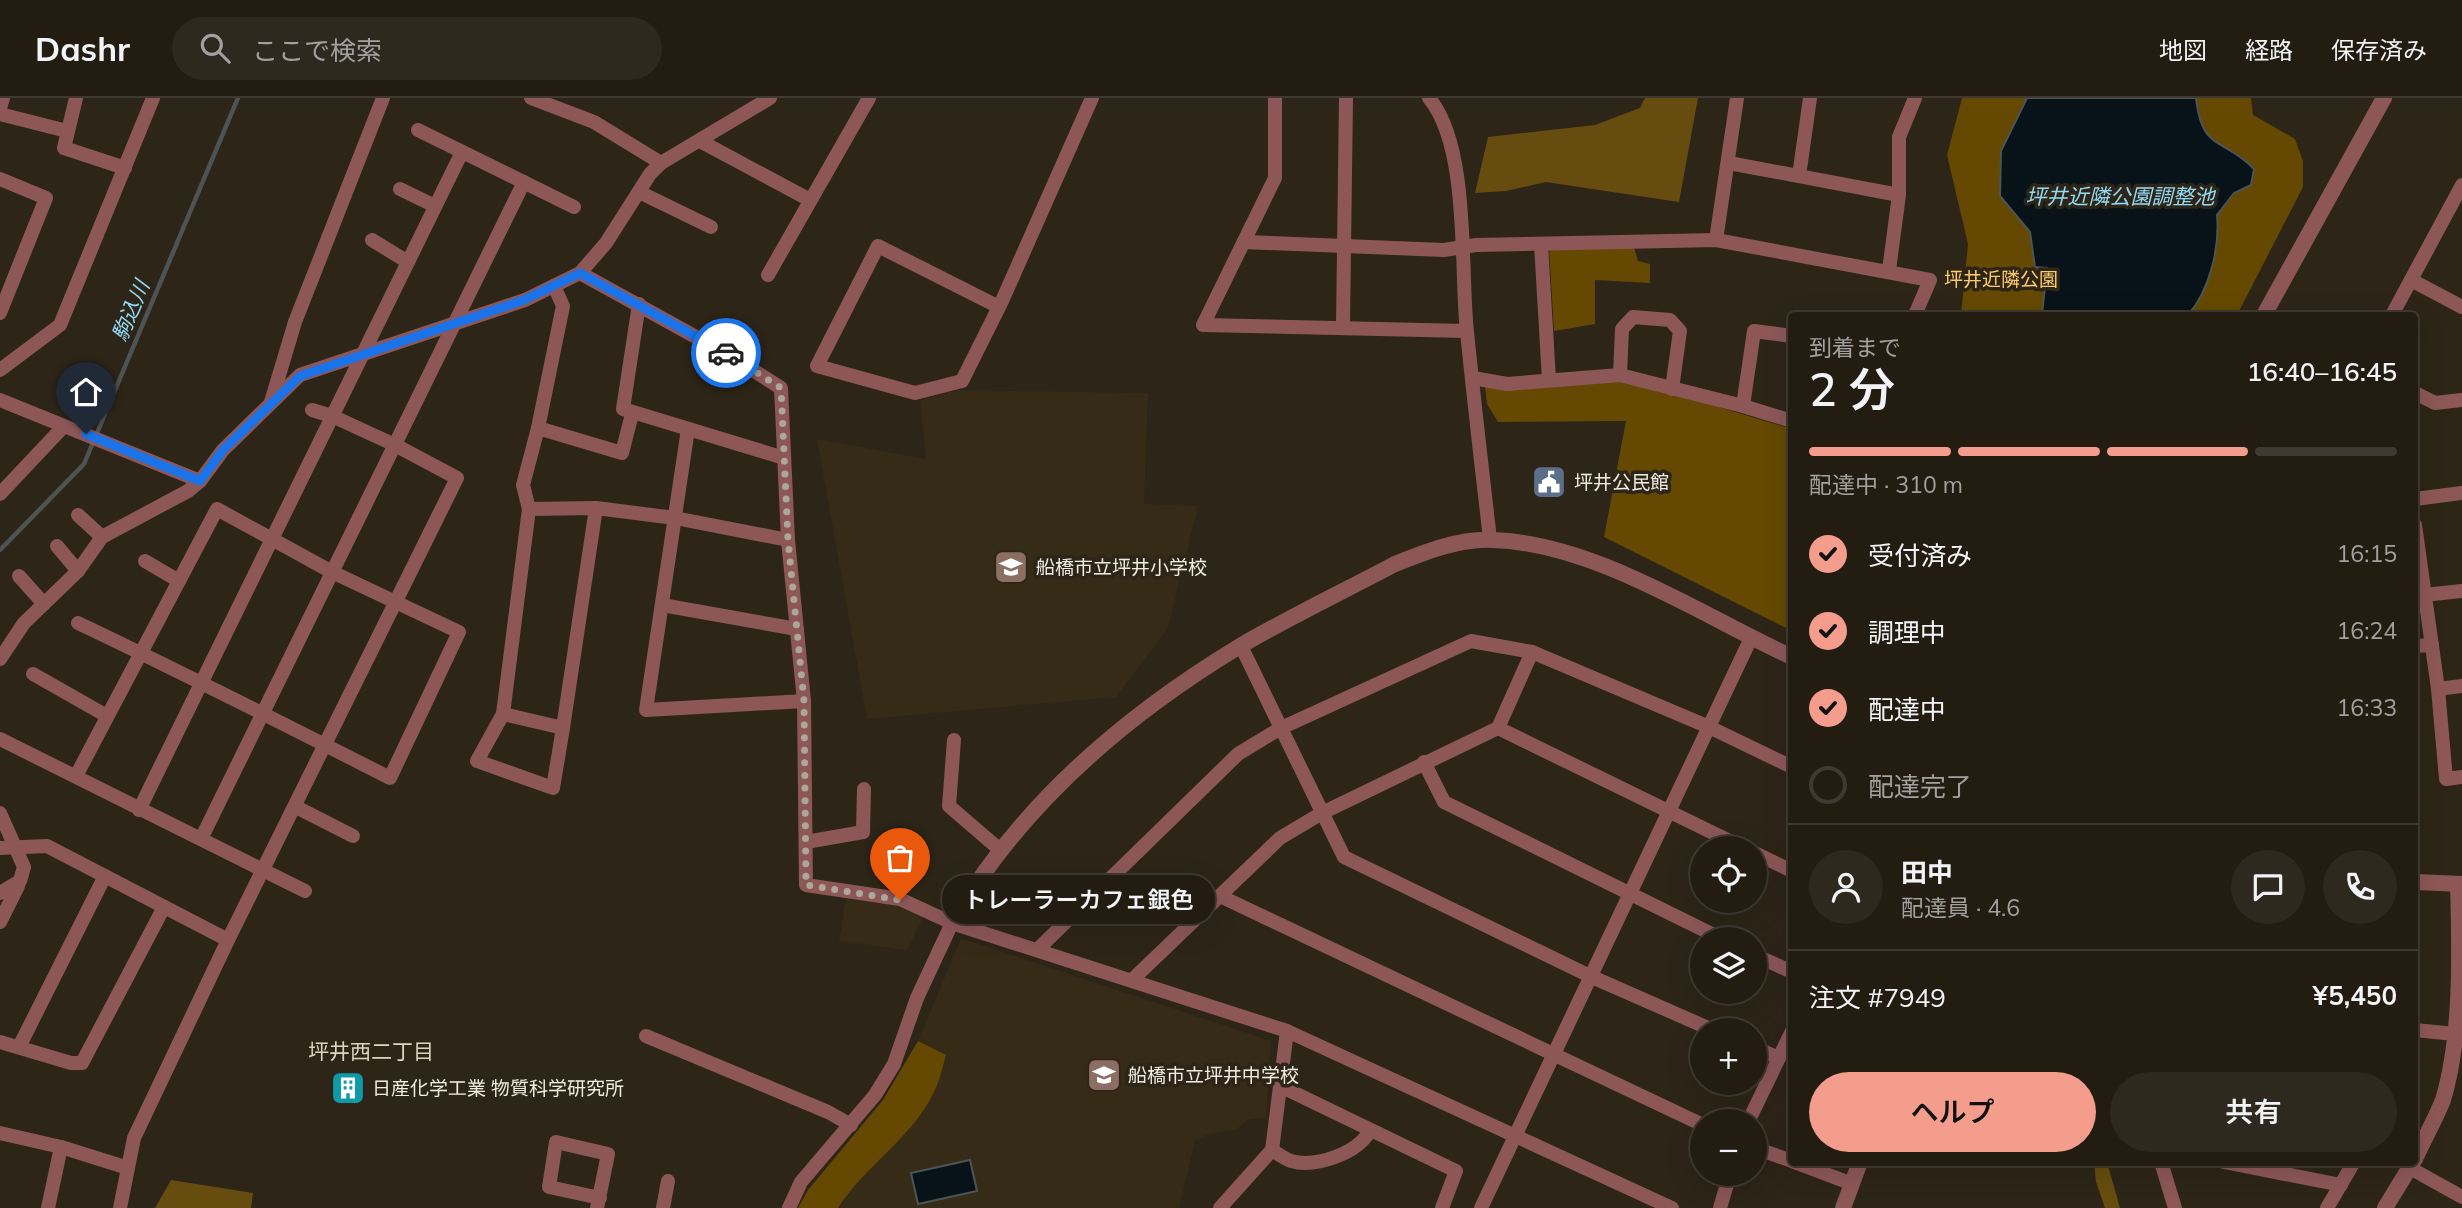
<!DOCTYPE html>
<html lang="ja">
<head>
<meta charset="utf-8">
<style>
	:root { --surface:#221c11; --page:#2e291f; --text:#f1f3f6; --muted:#a2a19f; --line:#3f3a31; --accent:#f49d8c }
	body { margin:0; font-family:Mulish,"Noto Sans JP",sans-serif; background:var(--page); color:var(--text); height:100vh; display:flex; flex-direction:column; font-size:26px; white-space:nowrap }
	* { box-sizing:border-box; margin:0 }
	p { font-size:23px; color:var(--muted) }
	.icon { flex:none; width:38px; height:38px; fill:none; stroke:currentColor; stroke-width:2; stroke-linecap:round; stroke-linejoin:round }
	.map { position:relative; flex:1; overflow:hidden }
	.details { position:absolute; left:1788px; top:214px; width:630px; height:854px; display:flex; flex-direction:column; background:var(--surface); border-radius:7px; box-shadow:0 7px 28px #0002,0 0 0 2px var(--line) }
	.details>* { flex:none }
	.tools { position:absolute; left:1690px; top:738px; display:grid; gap:14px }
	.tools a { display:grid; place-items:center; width:77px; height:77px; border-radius:50%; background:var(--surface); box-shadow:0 7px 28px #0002,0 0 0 2px var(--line); font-size:35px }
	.pin { position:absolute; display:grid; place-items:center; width:60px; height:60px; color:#fff; margin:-72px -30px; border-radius:50% 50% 50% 0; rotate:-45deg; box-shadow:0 0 7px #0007 }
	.pin .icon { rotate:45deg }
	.courier { position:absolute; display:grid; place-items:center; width:70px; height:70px; margin:-35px; border:5px solid #1a73e8; border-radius:50%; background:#fff; color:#222; box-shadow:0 2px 9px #0007 }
	.bubble { position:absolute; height:49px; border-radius:24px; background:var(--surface); box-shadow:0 7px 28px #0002,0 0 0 2px var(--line); font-size:23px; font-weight:600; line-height:49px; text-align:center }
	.head em { font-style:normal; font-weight:600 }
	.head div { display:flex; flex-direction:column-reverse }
	.head { display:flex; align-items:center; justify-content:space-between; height:119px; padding:0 21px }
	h1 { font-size:46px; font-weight:600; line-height:52px }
	.bar { display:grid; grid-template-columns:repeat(4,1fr); gap:10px 7px; align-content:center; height:84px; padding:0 21px }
	.bar i { height:9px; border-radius:5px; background:var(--line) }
	.bar .selected { background:var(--accent) }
	.bar p { grid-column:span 4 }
	.line { display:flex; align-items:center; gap:18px; padding:0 21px; border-top:2px solid var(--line) }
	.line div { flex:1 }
	.round { display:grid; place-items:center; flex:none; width:74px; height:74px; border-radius:37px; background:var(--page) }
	ol { padding:0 21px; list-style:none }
	li { display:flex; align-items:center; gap:21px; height:77px }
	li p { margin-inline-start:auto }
	li .icon { padding:7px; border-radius:50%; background:var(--accent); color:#111; stroke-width:4 }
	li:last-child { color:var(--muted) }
	li i { width:38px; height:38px; border:4px solid var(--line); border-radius:50% }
	.action { display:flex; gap:14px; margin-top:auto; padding:14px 21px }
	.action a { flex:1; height:80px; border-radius:42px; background:var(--accent); color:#111; font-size:28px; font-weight:600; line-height:80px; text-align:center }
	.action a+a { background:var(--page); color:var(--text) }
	header { display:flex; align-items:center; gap:42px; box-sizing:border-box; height:98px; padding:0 35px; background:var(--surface); border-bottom:2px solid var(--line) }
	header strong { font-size:33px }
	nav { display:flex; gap:38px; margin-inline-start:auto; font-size:24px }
	.search { width:490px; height:63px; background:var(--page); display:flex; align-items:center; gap:18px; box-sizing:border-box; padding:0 24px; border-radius:38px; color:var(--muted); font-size:26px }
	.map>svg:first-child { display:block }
	.built { fill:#362b16 }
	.green { fill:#654902 }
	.forest { fill:#664c0f }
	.water { fill:#071318; stroke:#4d5455; stroke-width:2 }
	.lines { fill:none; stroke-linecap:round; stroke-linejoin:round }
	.stream { stroke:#4d5455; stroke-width:4.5 }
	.minor { stroke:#8d5758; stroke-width:14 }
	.tertiary { stroke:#8d5758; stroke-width:16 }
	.done { stroke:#aca69b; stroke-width:7; stroke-dasharray:0 12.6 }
	.route { stroke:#1a73e8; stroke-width:9 }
	.labels { text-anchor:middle; stroke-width:7; stroke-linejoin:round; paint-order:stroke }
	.park-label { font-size:19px; fill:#fc6; stroke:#2d2517 }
	.poi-label { font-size:19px; fill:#f1ece2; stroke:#2d2517; text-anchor:start }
	.water-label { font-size:21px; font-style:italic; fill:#93daf4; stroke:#2d2517 }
	.neighbourhood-label { font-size:21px; fill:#ddd3c0; stroke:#2d2517 }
</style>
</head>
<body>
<header>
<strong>Dashr</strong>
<div class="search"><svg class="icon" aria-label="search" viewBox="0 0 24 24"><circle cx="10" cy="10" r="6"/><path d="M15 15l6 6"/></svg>ここで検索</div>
<nav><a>地図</a><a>経路</a><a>保存済み</a></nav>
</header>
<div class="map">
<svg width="2462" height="1110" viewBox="0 0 2462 1110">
	<rect width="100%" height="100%" fill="#2d2517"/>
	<g class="built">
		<polygon points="958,292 1148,295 1144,406 1198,408 1168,530 1116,599 867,621 817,341 926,361 920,302"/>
		<polygon points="846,801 910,809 925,815 907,852 839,843"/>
		<polygon points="961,840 1271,943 1266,1019 1247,1022 1237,1031 1208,1036 1195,1043 1179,1110 838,1110 851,1089 921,1016 933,997 946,958 918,943"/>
	</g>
	<g class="green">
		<polygon points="1962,0 2027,0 2001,53 2000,98 2030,134 2033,148 2047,169 2042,217 1961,217 1968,146 1947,57"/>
		<path d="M2196,0h55l2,17 42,24 8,22v26l-66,128h-49c22,-25 33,-68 29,-100l17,-22 17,-9 -8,-26c-33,-14 -43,-24 -47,-60z"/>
		<polygon points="1634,149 1638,163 1650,166 1650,185 1595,182 1595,226 1554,233 1549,151"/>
		<polygon points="1484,279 1623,280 1792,331 1792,533 1604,439 1626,323 1498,324 1487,306"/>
		<path d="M918,943l28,14c-4,14 -7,29 -14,41 -22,43 -68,71 -94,112h-40l10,-18 75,-90z"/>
	</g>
	<g class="forest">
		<polygon points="1645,0 1698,0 1679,104 1546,84 1506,93 1475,95 1488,39 1595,27 1640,10"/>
		<polygon points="2094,1064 2107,1064 2120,1110 2105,1110 2096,1084"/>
		<polygon points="171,1082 253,1095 251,1110 155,1110"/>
	</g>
	<g class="water">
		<path d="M2027,0h169c6,55 28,39 58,71l-3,16 -17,8 -17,22c3,32 -7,75 -29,100h-146l5,-47 -12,-1 -5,-35 -30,-36 1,-45z"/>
		<polygon points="970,1062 977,1093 918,1106 911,1075"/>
	</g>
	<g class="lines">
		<polyline class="stream" points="0,452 84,366 238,0"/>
		<g class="minor">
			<polyline points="76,0 64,50 125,70"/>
			<polyline points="531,0 594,24 661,65"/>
			<polyline points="1275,0 1275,80 1203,227 1466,233"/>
			<path d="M1429,0c41,49 31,171 38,234 7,69 15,138 23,207"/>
			<polyline points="0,10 3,0"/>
			<polyline points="0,16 67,33"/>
			<polyline points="418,32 574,109"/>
			<polyline points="700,43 810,102"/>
			<polyline points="1729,65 1899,97"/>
			<polyline points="1799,78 1810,0"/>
			<polyline points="0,81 46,100 0,215"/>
			<polyline points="400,91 435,108"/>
			<polyline points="639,94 711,129"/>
			<polyline points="372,142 408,164"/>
			<polyline points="1716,142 1737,0"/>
			<polyline points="1244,144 1444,152 1476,147 1716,142 1930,182 1915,217"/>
			<polyline points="1541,146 1549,282"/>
			<polyline points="1889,172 1899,97 1899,39 1915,0"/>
			<polyline points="580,175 734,260 781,290 788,442 804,603 806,787 900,801 952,825 1287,933 1672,1110"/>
			<polyline points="768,177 869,0"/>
			<polyline points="2411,182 2462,209"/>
			<polyline points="554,188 563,208 538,330 622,355 632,316"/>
			<polyline points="639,206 623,311 784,360"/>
			<polyline points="999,209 878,148 817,268 915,295 962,283 1002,203 1092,0"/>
			<polyline points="2392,217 2462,87"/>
			<polyline points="1343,228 1346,0"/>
			<polyline points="0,272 60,227 153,0"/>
			<polyline points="1620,277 1622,231 1633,219 1670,222 1680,233 1672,291"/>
			<polyline points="1473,280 1507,286 1620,277 1743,308 1792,323"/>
			<polyline points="2415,295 2435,305 2462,302"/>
			<polyline points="0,302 200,383"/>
			<polyline points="271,304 295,224 383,0"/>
			<polyline points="1743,308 1754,233 1792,238"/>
			<polyline points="688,331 646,612 804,603"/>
			<polyline points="0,396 64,328"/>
			<polyline points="2415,401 2462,395"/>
			<polyline points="596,410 675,420 788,442"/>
			<polyline points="529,411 596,410 563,630 503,616 529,411 523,387 538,330"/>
			<polyline points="78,417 102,439"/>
			<polyline points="2415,427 2438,591 2446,681 2462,679"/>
			<polyline points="57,448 78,473"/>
			<polyline points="145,463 179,483"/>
			<polyline points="19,478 44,506"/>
			<polyline points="2424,497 2462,493"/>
			<polyline points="662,507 797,531"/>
			<polyline points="1241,548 1344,759 1592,879 1715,933"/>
			<polyline points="2415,548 2432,547"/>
			<polyline points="0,561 24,525 78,473 102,439 188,393 200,383 223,352 300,277 525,202 580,175 606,145 650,76 661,65 770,0"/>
			<polyline points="33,576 107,618"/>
			<polyline points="2438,591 2462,588"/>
			<polyline points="503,616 477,663 553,690 563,630"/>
			<polyline points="1498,630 1746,751"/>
			<polyline points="0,641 305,793"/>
			<polyline points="954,642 949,708 999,751"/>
			<polyline points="1424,664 1444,704 1724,842"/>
			<path d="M76,678l141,-267 115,63 127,60 -69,146c-104,-53 -207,-105 -312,-155"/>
			<polyline points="296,709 353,738"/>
			<polyline points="139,712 462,54"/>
			<polyline points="0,715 24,769 20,783 0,795"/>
			<polyline points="201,741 524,84"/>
			<polyline points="806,744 863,734 864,691"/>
			<polyline points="0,750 47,748 228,842"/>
			<polyline points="1755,755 1792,773"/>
			<polyline points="1222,799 1703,1027"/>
			<polyline points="0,824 18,788"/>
			<polyline points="1038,851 1238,656 1281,630 1471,543 1532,554 1709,629 1792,669"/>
			<polyline points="1755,857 1792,874"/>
			<polyline points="1132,882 1280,740 1322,715 1498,630 1532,554"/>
			<polyline points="2415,932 2455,936"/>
			<polyline points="646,938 828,1014 851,1027"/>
			<polyline points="0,944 71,965 82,965 164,809"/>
			<polyline points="19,949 105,778"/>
			<polyline points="1755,950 1779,960"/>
			<polyline points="1280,988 1456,1073 1442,1110"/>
			<polyline points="1748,1024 1792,933"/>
			<polyline points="0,1035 61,1049 128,1070"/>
			<polyline points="1755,1050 1792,1063"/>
			<path d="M1272,1052c6,4 13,9 19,11 25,7 68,-8 79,-31"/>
			<polyline points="1794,1064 1850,1085"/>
			<polyline points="2161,1064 2175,1110"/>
			<polyline points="2224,1064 2341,1087"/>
			<polyline points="2410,1070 2462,1099"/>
			<polyline points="48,1110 61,1049"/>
			<polyline points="120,1110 134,1040 228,842 457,380 395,347 332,318 312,312"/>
			<polyline points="597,1110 608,1056 556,1044 549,1089 600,1100"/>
			<polyline points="663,1110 668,1083"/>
			<polyline points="789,1110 801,1084 875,997 894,966 917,900 952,825"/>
			<polyline points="1220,1110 1272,1052 1287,933"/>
			<polyline points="1481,1110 1751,540"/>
			<polyline points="1720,1110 1730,1076"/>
			<polyline points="2327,1110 2354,1064"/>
		</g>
		<g class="tertiary">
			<polyline points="2264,217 2384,0"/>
			<polyline points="2415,784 2462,786"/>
			<path d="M952,825c67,-117 174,-208 288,-277 50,-29 104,-55 155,-82 30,-12 65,-26 98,-24 101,3 208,75 299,117"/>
			<path d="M2415,1061c9,-20 20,-39 28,-59 19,-63 17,-149 15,-215"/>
			<polyline points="1843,1110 1860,1064"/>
			<polyline points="2385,1110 2413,1064"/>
		</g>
	</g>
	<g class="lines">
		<polyline class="done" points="726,255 781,290 788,442 804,603 806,787 900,802"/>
		<polyline class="route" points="86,336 200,383 223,352 300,278 524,202 580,175 726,255"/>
	</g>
	<defs>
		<g id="civic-square" transform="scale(1.75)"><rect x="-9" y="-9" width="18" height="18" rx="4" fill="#5c6f8a" stroke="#2d2517"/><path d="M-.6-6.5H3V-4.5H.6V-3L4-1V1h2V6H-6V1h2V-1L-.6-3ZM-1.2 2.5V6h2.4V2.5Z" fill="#fff"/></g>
		<g id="school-square" transform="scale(1.75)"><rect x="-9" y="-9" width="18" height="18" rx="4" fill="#8d6e63" stroke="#2d2517"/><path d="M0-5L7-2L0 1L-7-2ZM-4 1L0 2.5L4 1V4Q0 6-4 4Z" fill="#fff"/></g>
		<g id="building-square" transform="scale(1.75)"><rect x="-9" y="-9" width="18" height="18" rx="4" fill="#0f9aa8" stroke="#2d2517"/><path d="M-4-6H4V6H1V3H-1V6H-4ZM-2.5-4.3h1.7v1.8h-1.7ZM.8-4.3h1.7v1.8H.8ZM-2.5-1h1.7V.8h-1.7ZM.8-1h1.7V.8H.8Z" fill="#fff"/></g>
	</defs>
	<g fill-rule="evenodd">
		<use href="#civic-square" x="1549" y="384"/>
		<use href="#school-square" x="1011" y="469"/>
		<use href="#school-square" x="1104" y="977"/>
		<use href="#building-square" x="348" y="990"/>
	</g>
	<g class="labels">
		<g class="park-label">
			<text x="2001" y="188">坪井近隣公園</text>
		</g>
		<g class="poi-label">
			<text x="1574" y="391">坪井公民館</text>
			<text x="1036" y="476">船橋市立坪井小学校</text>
			<text x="1128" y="984">船橋市立坪井中学校</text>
			<text x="372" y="997">日産化学工業 物質科学研究所</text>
		</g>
		<g class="water-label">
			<text x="2120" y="106">坪井近隣公園調整池</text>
			<text transform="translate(131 213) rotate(-67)" y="7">駒込川</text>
		</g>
		<g class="neighbourhood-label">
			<text x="371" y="961">坪井西二丁目</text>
		</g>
	</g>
</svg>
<div class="tools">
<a><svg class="icon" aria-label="locate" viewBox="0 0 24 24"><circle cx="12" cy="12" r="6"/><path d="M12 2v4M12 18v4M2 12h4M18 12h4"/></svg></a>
<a><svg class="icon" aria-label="layers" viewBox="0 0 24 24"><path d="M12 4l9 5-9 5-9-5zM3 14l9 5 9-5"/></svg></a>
<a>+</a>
<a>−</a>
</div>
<div class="pin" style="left:900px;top:802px;background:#ea580c"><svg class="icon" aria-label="bag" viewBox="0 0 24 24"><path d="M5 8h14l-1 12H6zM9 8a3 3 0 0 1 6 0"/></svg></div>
<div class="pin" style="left:86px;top:336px;background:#1f2937"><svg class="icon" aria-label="home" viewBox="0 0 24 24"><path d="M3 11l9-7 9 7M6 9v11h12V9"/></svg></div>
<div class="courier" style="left:726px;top:255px"><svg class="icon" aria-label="car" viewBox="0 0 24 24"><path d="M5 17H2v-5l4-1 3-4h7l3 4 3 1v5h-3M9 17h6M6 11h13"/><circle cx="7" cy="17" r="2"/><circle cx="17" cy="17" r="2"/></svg></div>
<div class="bubble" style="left:942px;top:777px;width:273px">トレーラーカフェ銀色</div>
<section class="details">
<div class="head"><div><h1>2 分</h1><p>到着まで</p></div><em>16:40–16:45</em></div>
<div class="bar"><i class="selected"></i><i class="selected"></i><i class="selected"></i><i></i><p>配達中 · 310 m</p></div>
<ol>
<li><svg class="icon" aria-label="check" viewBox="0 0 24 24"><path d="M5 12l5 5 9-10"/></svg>受付済み<p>16:15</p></li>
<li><svg class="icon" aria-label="check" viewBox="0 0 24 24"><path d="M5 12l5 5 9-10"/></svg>調理中<p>16:24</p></li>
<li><svg class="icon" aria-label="check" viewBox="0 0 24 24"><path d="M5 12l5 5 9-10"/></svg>配達中<p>16:33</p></li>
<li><i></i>配達完了</li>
</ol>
<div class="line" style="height:126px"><a class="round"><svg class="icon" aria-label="person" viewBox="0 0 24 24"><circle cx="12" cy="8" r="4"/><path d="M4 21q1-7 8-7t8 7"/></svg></a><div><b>田中</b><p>配達員 · 4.6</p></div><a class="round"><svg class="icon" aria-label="chat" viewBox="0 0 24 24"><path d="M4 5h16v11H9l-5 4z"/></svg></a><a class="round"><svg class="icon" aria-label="phone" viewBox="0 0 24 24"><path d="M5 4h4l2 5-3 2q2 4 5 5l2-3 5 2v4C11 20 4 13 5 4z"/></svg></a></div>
<div class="line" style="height:91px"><div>注文 #7949</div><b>¥5,450</b></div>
<div class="action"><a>ヘルプ</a><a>共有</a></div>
</section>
</div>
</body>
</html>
